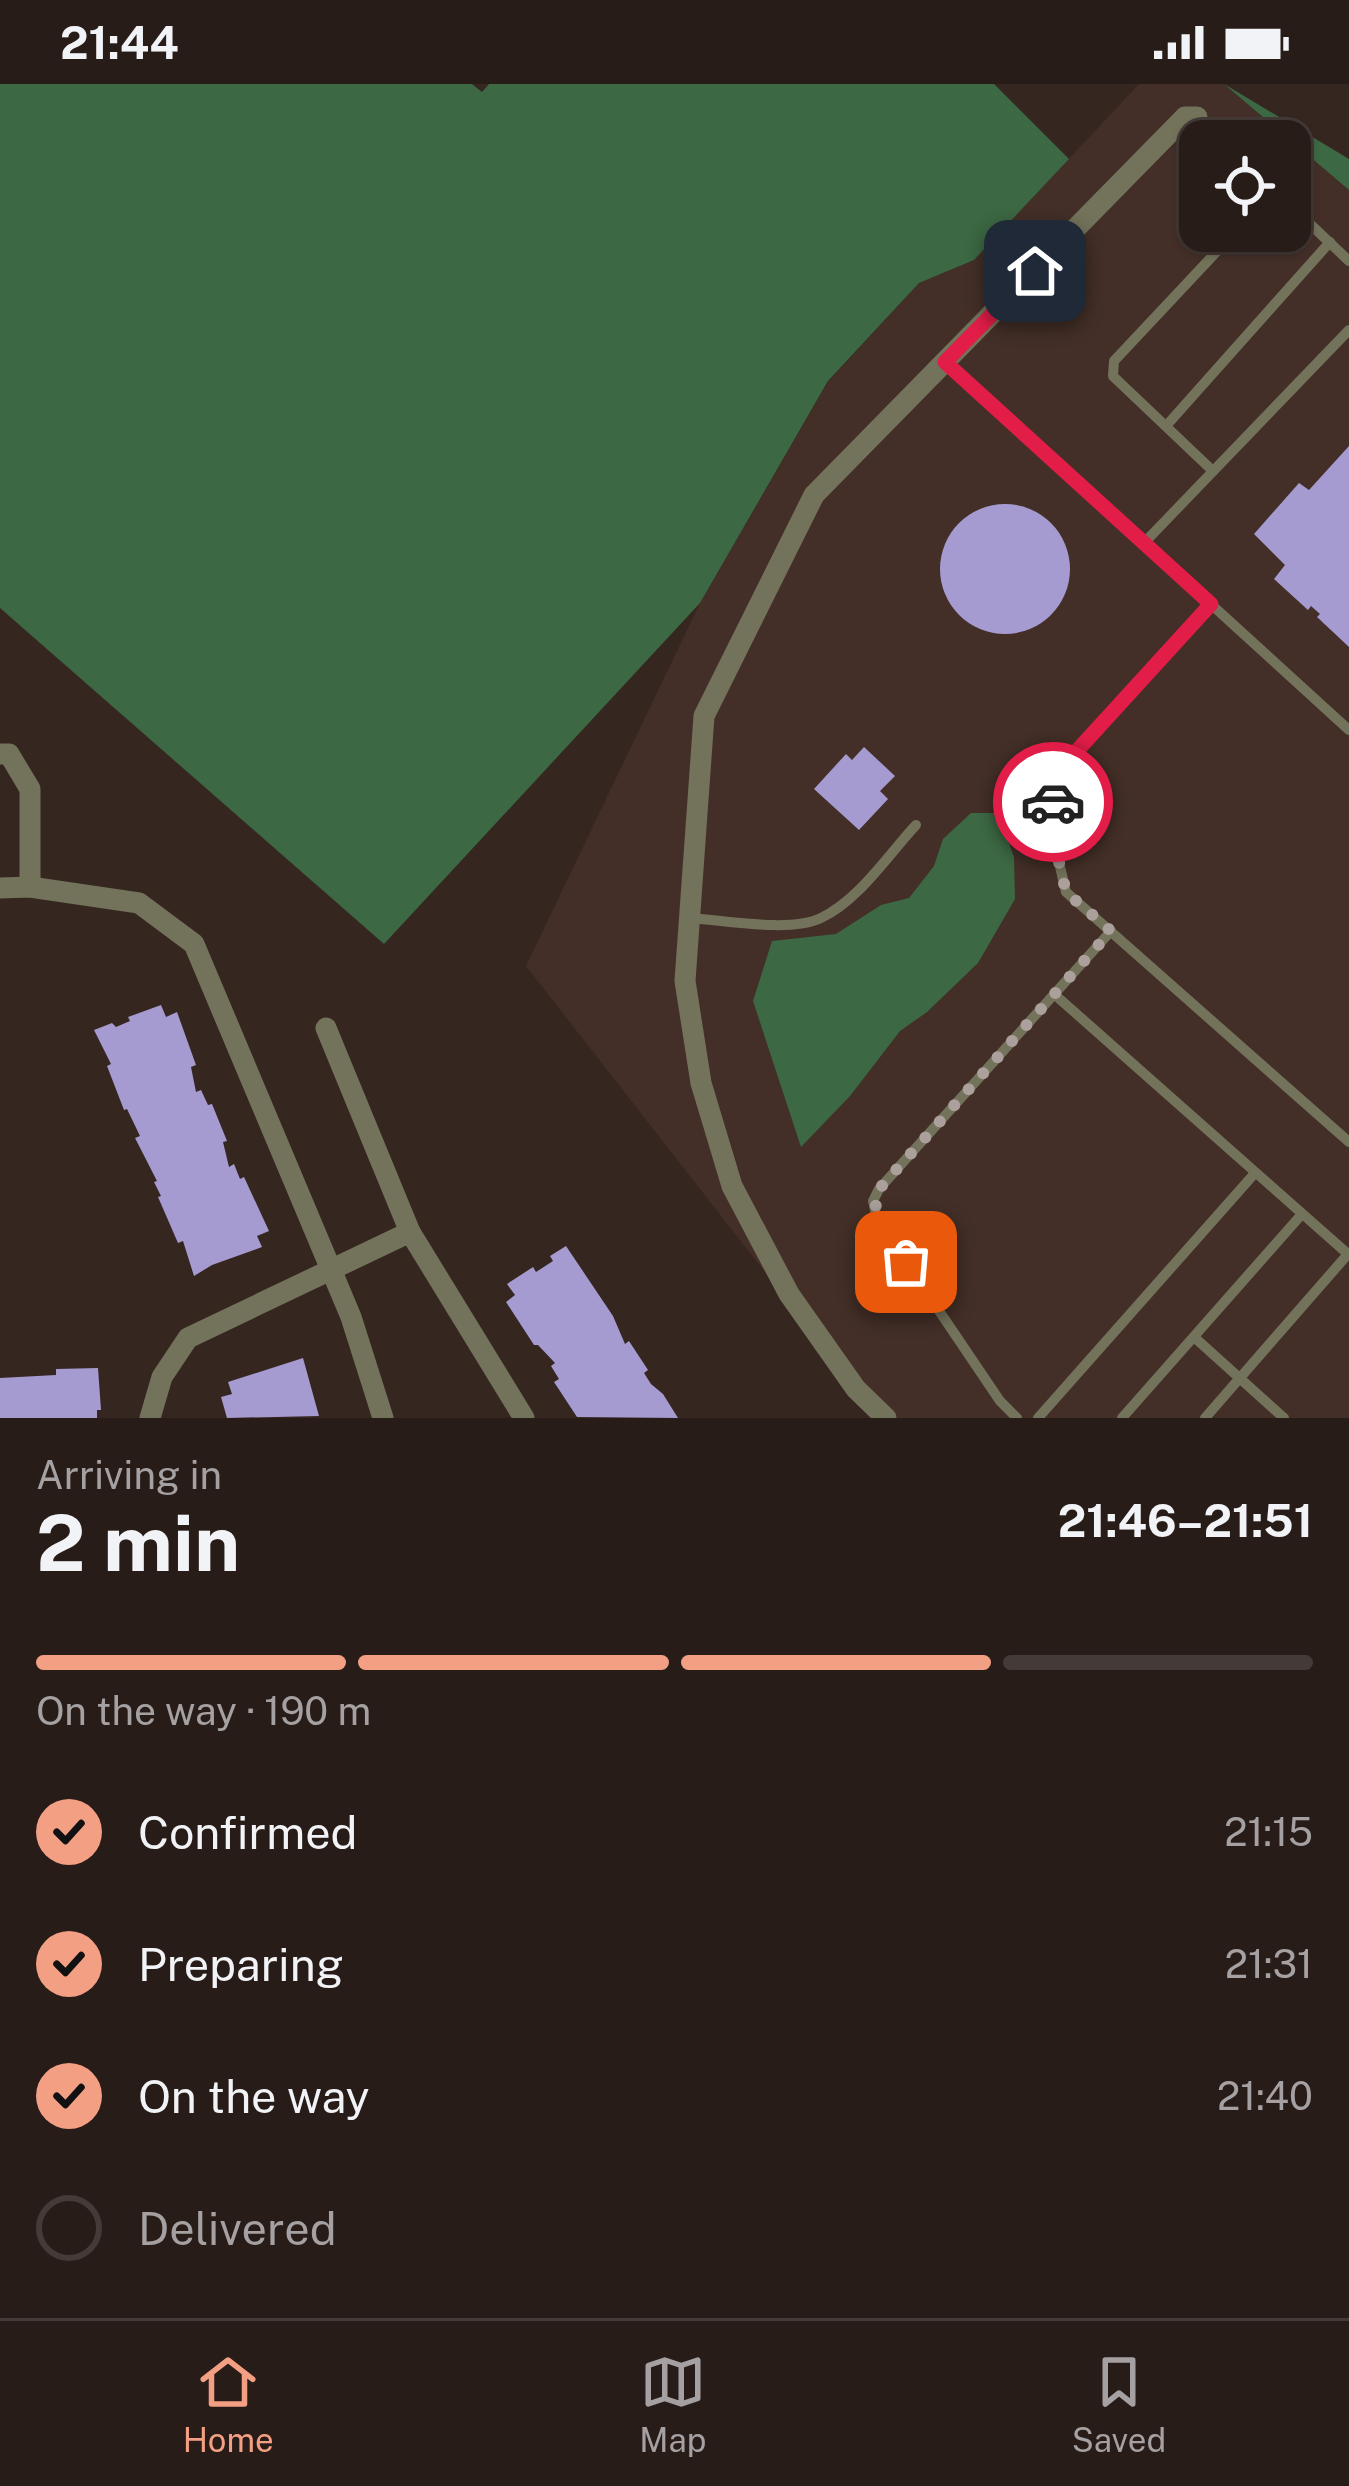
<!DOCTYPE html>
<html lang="en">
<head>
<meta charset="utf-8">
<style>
	:root { --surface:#281c18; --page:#342925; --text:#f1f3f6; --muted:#a5a1a2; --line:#443a37; --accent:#f39f84 }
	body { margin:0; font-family:"Public Sans",sans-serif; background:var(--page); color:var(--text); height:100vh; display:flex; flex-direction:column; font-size:45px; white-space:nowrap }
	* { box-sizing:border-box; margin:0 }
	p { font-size:39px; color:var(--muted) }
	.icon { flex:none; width:66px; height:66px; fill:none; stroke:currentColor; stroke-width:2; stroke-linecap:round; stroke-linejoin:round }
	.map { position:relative; height:1334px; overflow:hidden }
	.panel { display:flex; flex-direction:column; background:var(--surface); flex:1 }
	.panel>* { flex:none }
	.tools { position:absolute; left:1179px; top:36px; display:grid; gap:24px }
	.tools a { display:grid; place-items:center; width:132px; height:132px; border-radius:24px; background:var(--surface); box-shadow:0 3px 9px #0004,0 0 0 3px var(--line); font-size:60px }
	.pin { position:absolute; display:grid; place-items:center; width:102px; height:102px; color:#fff; margin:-51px; border-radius:24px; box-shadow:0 6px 18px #0006 }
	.courier { position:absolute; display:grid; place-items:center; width:120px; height:120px; margin:-60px; border:9px solid #e11d48; border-radius:50%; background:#fff; color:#222; box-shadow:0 3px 15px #0007 }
	.head em { font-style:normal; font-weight:700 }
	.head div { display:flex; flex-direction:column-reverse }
	.head { display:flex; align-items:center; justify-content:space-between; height:204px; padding:0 36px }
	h1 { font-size:78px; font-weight:700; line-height:90px }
	.bar { display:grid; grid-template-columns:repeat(4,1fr); gap:18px 12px; align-content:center; height:144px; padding:0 36px }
	.bar i { height:15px; border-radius:9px; background:var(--line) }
	.bar .selected { background:var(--accent) }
	.bar p { grid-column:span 4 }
	ol { padding:0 36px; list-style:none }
	li { display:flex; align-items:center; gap:36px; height:132px }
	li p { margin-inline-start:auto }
	li .icon { padding:12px; border-radius:50%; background:var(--accent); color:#111; stroke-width:4 }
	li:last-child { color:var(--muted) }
	li i { width:66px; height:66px; border:6px solid var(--line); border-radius:50% }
	.status { display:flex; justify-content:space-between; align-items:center; height:84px; padding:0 60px; background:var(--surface); direction:ltr }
	.status svg { height:33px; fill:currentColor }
	.menu { display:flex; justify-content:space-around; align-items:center; height:168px; border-top:3px solid var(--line); background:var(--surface); font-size:33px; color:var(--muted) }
	.menu a { display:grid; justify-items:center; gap:6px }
	.menu .selected { color:var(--accent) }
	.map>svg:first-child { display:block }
	.built { fill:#432f27; fill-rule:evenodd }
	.forest { fill:#3c6843 }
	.building { fill:#a59bd0 }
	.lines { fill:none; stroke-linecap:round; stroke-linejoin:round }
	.service { stroke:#73725a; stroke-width:10 }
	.minor { stroke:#73725a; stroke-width:21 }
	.done { stroke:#aba09b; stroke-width:12; stroke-dasharray:0 21.6 }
	.route { stroke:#e11d48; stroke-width:15 }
</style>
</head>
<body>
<div class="status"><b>21:44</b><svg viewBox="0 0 49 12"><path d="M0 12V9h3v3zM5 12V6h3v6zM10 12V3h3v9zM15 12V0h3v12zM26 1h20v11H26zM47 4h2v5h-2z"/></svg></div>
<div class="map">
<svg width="1349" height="1334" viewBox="0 0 1349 1334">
	<rect width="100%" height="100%" fill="#352620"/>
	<path class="built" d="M1139,0h85l125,106v1228h-463l-30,-29 -330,-423 174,-363 128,-221 91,-99 55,-23zM1200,57h90v90h-90z"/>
	<g class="forest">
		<polygon points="0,0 472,0 482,8 489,0 994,0 1069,75 974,176 919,199 828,297 700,519 384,860 0,524"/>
		<polygon points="1224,0 1349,75 1349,106"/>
		<polygon points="971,729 998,729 1014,773 1015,815 978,879 927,928 900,947 850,1012 801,1063 753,917 772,857 836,850 881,821 909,814 934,782 943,755"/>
	</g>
	<g class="building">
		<polygon points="1349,362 1349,563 1317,533 1320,530 1311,522 1308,526 1274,495 1285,481 1254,450 1299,399 1309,406"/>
		<circle cx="1005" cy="485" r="65"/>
		<polygon points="864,663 895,692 880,707 888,715 859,746 814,705 846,670 852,676"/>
		<polygon points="161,921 166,933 177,928 196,981 191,983 196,1008 201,1006 208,1021 212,1020 227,1057 223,1058 229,1083 234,1080 240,1095 244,1093 269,1147 257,1152 262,1163 212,1181 194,1192 183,1157 178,1159 158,1113 161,1112 154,1098 157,1097 135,1054 140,1052 127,1025 124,1026 107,982 111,980 94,946 112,939 116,943 130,937 128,933"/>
		<polygon points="566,1162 613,1232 625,1260 629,1257 648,1286 644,1289 651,1300 663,1310 678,1334 577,1333 554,1298 559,1295 551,1282 555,1279 538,1261 534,1261 506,1218 515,1211 507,1200 533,1183 536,1188 553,1177 550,1172"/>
		<polygon points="303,1274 319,1332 227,1334 221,1313 232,1310 228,1298"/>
		<polygon points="98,1284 101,1326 97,1326 97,1334 0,1334 0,1294 56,1291 56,1285"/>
	</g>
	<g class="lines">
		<g class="service">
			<polyline points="1197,33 1222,57"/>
			<polyline points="1290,121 1349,177"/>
			<polyline points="945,278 1349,646"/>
			<polyline points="1166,342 1330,158"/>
			<polyline points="1213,387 1113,292 1114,277 1236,147"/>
			<polyline points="1144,459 1349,246"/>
			<polyline points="1211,520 1053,692 1053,753 1066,808 1349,1058"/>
			<path d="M689,834c35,2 101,15 132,0 38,-18 67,-63 95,-93"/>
			<polyline points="1054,910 1349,1171"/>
			<polyline points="1194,1253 1284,1334"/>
			<polyline points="1017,1334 1000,1317 877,1135 873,1117 879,1105 1111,847"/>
			<polyline points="1038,1334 1255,1089"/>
			<polyline points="1122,1334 1302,1130"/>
			<polyline points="1205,1334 1348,1170"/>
		</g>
		<g class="minor">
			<polyline points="0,670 9,670 30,705 30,803"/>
			<polyline points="0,804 30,803 139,819 194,860 351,1233 383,1334"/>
			<polyline points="326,944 410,1148"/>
			<polyline points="150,1334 162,1293 188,1254 410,1148 524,1334"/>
			<polyline points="886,1334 856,1305 789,1210 732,1102 701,999 685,897 704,632 814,411 1185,33 1197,33"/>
		</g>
	</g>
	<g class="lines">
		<path class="done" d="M906,1178c-15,-22 -39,-46 -27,-73l232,-258 -45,-39 -13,-55v-35"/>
		<polyline class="route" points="1035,187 945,278 1211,520 1054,692 1053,718"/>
	</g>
</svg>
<div class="tools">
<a><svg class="icon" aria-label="locate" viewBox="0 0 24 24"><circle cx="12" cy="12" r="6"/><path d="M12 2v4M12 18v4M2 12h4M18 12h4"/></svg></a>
</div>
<div class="pin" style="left:906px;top:1178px;background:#ea580c"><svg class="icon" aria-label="bag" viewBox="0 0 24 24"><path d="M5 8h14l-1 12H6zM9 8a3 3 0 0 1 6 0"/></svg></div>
<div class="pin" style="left:1035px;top:187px;background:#1f2937"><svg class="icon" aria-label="home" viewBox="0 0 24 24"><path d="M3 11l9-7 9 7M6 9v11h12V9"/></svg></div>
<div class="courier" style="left:1053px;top:718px"><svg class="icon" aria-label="car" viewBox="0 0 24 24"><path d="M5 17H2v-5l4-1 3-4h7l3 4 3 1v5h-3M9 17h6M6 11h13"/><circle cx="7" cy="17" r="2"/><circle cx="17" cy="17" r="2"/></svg></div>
</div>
<section class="panel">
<div class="head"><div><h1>2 min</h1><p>Arriving in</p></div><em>21:46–21:51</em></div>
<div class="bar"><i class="selected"></i><i class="selected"></i><i class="selected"></i><i></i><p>On the way · 190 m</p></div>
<ol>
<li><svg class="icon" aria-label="check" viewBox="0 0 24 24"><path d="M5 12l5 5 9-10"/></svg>Confirmed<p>21:15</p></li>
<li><svg class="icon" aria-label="check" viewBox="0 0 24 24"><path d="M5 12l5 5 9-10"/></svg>Preparing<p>21:31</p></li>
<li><svg class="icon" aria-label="check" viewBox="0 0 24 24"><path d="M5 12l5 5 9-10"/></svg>On the way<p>21:40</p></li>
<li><i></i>Delivered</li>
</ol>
</section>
<nav class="menu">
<a class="selected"><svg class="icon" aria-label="home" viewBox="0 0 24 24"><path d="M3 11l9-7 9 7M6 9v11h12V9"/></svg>Home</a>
<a><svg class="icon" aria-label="map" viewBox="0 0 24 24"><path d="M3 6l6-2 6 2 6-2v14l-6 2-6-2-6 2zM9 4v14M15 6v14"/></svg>Map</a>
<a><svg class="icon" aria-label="saved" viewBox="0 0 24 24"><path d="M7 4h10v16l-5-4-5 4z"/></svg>Saved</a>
</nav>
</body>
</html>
